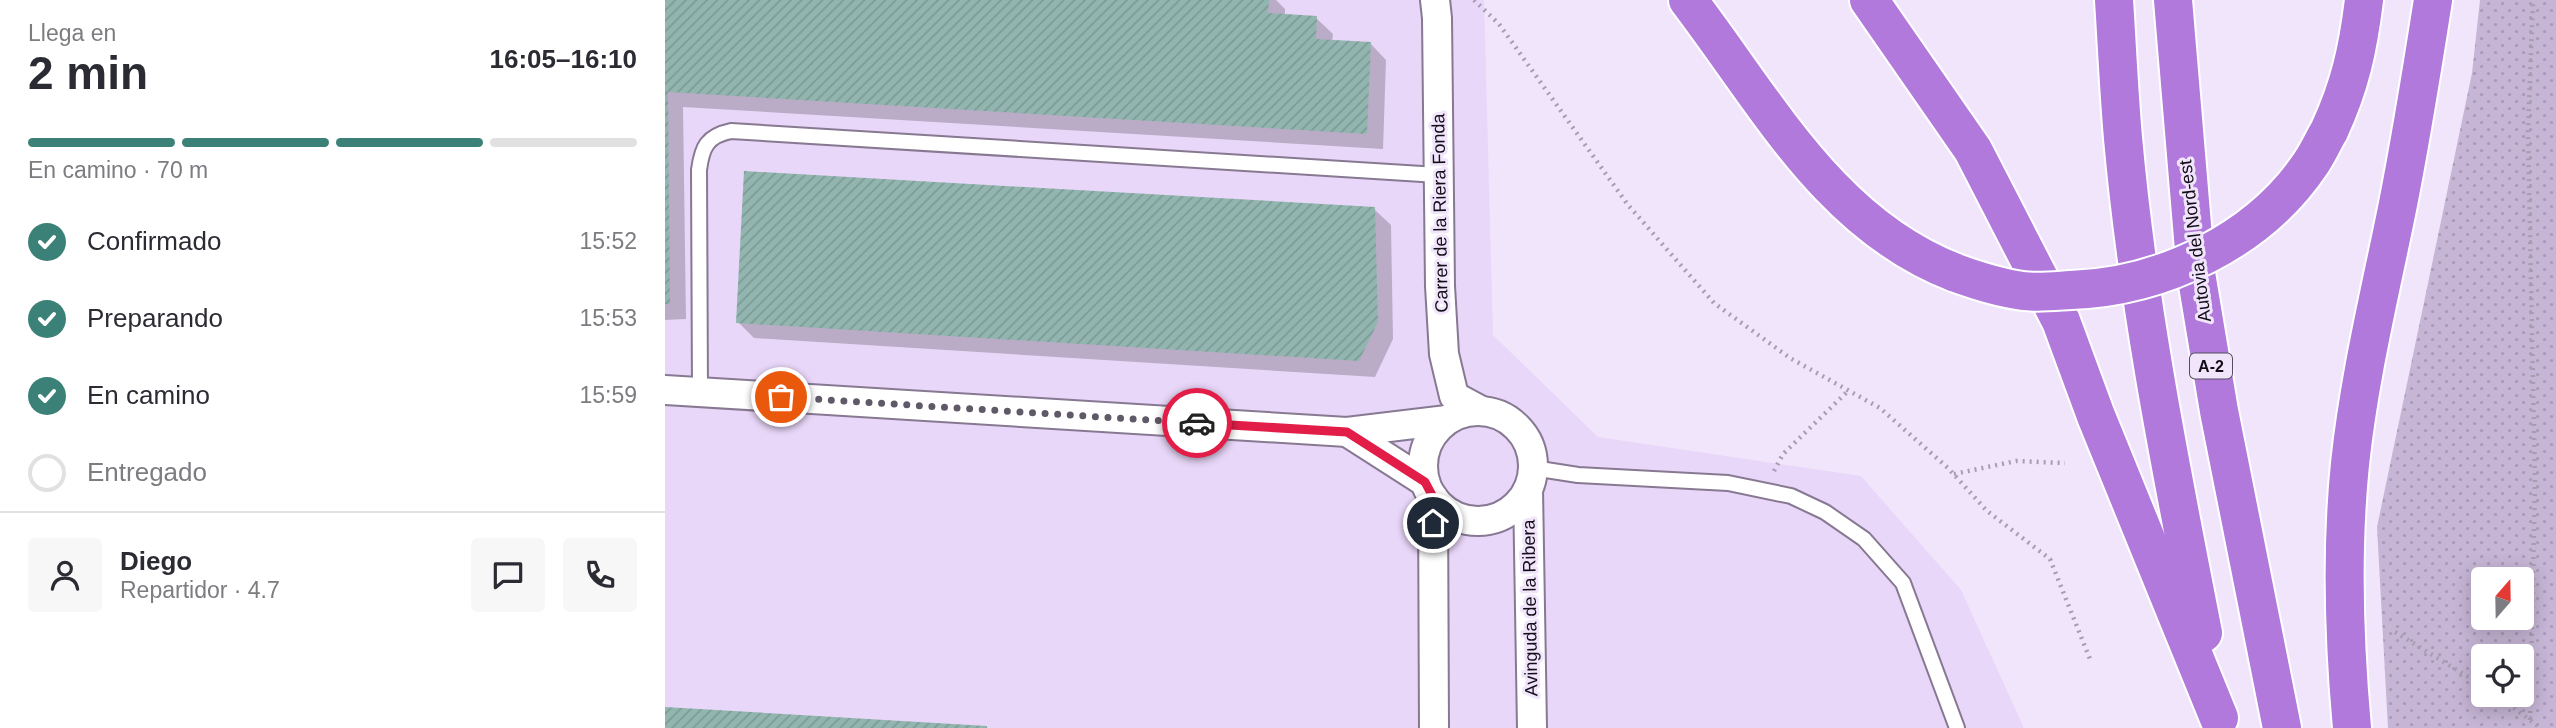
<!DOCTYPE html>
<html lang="es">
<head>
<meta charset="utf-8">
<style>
	:root { --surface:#fff; --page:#f7f7f7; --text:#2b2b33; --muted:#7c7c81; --line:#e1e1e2; --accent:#3c8177 }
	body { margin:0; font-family:Arial,sans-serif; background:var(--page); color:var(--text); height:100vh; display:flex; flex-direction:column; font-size:26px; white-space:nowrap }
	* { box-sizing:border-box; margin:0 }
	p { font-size:23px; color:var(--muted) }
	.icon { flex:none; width:38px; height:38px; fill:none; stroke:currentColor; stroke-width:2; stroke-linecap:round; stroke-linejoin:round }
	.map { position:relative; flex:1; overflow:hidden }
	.panel { display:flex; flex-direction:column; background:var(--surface); width:665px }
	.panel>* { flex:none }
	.needle { width:46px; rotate:20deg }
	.tools { position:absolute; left:1806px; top:567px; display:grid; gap:14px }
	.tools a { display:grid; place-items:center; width:63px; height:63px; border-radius:7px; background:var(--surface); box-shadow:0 4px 18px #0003; font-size:35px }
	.pin { position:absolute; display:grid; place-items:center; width:60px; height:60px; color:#fff; margin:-30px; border:4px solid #fff; border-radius:50%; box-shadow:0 2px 7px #0007 }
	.courier { position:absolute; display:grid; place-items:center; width:70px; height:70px; margin:-35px; border:5px solid #e11d48; border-radius:50%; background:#fff; color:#222; box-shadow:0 2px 9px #0007 }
	.headline em { font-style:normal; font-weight:700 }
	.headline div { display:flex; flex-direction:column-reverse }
	.headline { display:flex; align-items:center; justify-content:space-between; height:119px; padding:0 28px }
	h1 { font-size:46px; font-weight:700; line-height:52px }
	.bar { display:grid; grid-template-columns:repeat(4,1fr); gap:10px 7px; align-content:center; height:84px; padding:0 28px }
	.bar i { height:9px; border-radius:5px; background:var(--line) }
	.bar .current { background:var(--accent) }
	.bar p { grid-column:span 4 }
	.line { display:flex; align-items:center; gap:18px; padding:0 28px; border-top:2px solid var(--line) }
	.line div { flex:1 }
	.round { display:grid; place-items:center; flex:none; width:74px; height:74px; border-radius:7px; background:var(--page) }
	ol { padding:0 28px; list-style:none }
	li { display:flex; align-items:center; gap:21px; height:77px }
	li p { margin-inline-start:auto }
	li .icon { padding:7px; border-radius:50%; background:var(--accent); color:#fff; stroke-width:4 }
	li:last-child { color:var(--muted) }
	li i { width:38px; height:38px; border:4px solid var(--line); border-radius:50% }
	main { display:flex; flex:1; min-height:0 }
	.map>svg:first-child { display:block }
	.built { fill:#e9d7f9 }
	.green { fill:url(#green-dots); fill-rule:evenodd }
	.shadow { fill:#0003 }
	.building { fill:url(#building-hatch) }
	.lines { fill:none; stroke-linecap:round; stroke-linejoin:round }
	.service-casing { stroke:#877992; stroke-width:18 }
	.minor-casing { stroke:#877992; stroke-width:32 }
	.motorway-casing { stroke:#fff; stroke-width:42 }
	.path { stroke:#a79db0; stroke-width:4.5; stroke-dasharray:2 5; stroke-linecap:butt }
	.service { stroke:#fff; stroke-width:14 }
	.minor { stroke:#fff; stroke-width:28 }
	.motorway { stroke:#b179db; stroke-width:38 }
	.motorway-bridge-casing { stroke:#fff; stroke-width:42; stroke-linecap:butt }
	.motorway-bridge { stroke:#b179db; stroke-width:38 }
	.done { stroke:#605967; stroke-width:7; stroke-dasharray:0 12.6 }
	.route { stroke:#e11d48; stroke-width:9 }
	.labels { text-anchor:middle; stroke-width:6; stroke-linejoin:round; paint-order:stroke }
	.shield { fill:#f1e5fc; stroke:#554e5c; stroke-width:2 }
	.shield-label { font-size:16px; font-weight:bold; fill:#120d17 }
	.street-label { font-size:18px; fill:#120d17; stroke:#f1e5fc }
</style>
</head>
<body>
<main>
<section class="panel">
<div class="headline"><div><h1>2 min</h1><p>Llega en</p></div><em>16:05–16:10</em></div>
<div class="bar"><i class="current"></i><i class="current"></i><i class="current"></i><i></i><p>En camino · 70 m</p></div>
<ol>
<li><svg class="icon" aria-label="check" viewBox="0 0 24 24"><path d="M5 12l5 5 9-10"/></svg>Confirmado<p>15:52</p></li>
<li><svg class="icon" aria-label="check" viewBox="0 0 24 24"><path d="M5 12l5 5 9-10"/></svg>Preparando<p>15:53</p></li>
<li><svg class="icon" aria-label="check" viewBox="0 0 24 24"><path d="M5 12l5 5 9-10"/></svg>En camino<p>15:59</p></li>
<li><i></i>Entregado</li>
</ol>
<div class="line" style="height:126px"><a class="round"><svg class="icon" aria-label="person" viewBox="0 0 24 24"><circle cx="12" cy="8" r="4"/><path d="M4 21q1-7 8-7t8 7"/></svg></a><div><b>Diego</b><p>Repartidor · 4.7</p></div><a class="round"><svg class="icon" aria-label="chat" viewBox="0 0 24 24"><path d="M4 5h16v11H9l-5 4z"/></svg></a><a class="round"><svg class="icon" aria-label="phone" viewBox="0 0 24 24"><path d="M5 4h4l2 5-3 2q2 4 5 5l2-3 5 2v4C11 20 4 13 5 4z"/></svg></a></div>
</section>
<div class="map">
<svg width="1891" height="728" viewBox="0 0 1891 728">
	<defs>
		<pattern id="green-dots" width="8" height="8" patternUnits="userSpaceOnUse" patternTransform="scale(1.75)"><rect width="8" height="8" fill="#c6b5d5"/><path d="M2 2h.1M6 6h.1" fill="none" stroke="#a99ab6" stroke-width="1.8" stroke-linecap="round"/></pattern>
		<pattern id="building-hatch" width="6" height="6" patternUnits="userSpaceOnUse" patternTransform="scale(1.75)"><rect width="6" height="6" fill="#92b6af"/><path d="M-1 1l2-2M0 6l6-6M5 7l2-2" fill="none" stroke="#7d9b96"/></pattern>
	</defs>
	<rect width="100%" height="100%" fill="#f1e5fc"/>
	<polygon class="built" points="0,0 819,0 828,335 933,437 1196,476 1296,590 1359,728 0,728"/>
	<path class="green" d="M1815,0h76v728h-168l-11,-201 95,-454zM1818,579h39v39h-39zM1818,656h39v39h-39z"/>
	<g class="shadow">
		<polygon points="0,0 611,0 620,9 620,16 651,18 668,34 667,42 705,43 721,60 718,149 18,107 21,319 0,320"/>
		<polygon points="709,209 726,225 728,339 710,377 89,338 73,322"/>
	</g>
	<g class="building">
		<polygon points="0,0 604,0 603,13 652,16 651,39 706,42 702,134 3,92 5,304 0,304"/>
		<polygon points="79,171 710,207 713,322 694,361 71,323"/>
		<polygon points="0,707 322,726 322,728 0,728"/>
	</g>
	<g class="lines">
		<g class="service-casing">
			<g id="service">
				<path d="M35,392l-1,-222c3,-23 8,-34 32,-39l707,44"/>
				<polyline points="868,468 913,475 1063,483 1126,496 1160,512 1199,539 1238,583 1292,728"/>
			</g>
		</g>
		<g class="minor-casing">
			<g id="minor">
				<polyline points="770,0 772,18 775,286 779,354 789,396 815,410"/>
				<polyline points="0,390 682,432 782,420"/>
				<circle cx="813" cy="466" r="55"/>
				<polyline points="682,432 760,482"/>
				<polyline points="863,489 867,728"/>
				<polyline points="768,497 769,728"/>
			</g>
		</g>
		<g class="motorway-casing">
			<g id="motorway">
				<path d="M1023,0c78,102 142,225 268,273"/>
				<polyline points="1204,0 1308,150 1396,321 1431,416 1554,718"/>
				<path d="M1449,0c3,46 5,92 9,138 15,167 48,331 80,495"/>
				<polyline points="1508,0 1531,273 1554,411 1617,728"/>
				<path d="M1664,131c21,-45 29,-82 35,-131"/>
				<path d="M1687,728c-8,-88 -11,-176 -2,-264 9,-86 30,-171 47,-255 14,-70 25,-139 36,-209"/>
			</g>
		</g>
		<g class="path">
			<polyline points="809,0 834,24 963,205 1049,303 1125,358 1215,408 1283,468 1322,511 1385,559 1425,659"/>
			<polyline points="1109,471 1118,454 1183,391"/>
			<polyline points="1289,474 1351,461 1400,463"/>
			<polyline points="1730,632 1818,686"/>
			<polyline points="1832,695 1875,728"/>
			<polyline points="1865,720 1870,482 1863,131 1868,0"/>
		</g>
		<use href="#service" class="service"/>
		<use href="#minor" class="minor"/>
		<use href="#motorway" class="motorway"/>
		<g class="motorway-bridge-casing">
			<path id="motorway-bridge" d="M1291,273c22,8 44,15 67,18 15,2 32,0 48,-1 91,-3 188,-49 240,-127 7,-10 12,-22 18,-32"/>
		</g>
		<use href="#motorway-bridge" class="motorway-bridge"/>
	</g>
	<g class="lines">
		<polyline class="done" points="116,397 532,423"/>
		<polyline class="route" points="532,423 682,432 760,482 768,497 768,523"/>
	</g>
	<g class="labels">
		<rect class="shield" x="1525" y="353.5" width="42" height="25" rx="5"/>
		<g class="shield-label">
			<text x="1546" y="372">A-2</text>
		</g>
		<g class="street-label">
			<text transform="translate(775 213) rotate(-91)" y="6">Carrer de la Riera Fonda</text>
			<text transform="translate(1530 241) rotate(-97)" y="6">Autovia del Nord-est</text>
			<text transform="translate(865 608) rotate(-91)" y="6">Avinguda de la Ribera</text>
		</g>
	</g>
</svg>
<div class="tools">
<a><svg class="needle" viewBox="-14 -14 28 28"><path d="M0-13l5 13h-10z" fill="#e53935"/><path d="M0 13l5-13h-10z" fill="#7c7c81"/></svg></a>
<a><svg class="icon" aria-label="locate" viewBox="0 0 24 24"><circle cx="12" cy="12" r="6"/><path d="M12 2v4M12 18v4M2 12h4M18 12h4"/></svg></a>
</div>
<div class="pin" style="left:116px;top:397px;background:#ea580c"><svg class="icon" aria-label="bag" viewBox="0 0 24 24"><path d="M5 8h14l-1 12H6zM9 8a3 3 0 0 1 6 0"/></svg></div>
<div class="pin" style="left:768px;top:523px;background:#1f2937"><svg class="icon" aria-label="home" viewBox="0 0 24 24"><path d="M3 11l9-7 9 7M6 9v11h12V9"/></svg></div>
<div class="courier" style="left:532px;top:423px"><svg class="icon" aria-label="car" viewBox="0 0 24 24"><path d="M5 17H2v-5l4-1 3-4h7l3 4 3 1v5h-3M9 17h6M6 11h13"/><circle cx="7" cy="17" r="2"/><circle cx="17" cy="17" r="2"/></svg></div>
</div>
</main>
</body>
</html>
